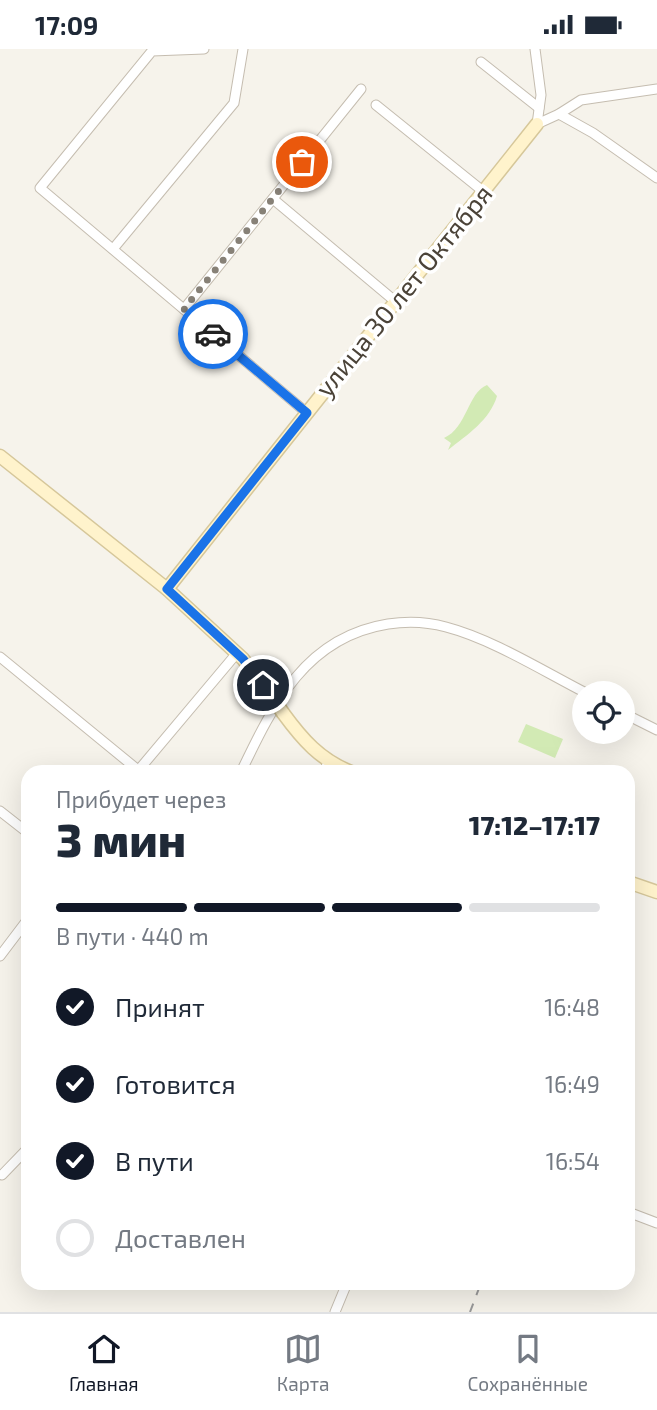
<!DOCTYPE html>
<html lang="ru">
<head>
<meta charset="utf-8">
<style>
	:root { --surface:#fff; --page:#f2f2f3; --text:#1f2937; --muted:#747a83; --line:#e0e1e3; --accent:#111827 }
	body { margin:0; font-family:"Exo 2",sans-serif; background:var(--page); color:var(--text); height:100vh; display:flex; flex-direction:column; font-size:26px; white-space:nowrap }
	* { box-sizing:border-box; margin:0 }
	p { font-size:23px; color:var(--muted) }
	.icon { flex:none; width:38px; height:38px; fill:none; stroke:currentColor; stroke-width:2; stroke-linecap:round; stroke-linejoin:round }
	.map { position:relative; flex:1; overflow:hidden }
	.details { position:absolute; left:21px; top:716px; width:614px; height:525px; display:flex; flex-direction:column; background:var(--surface); border-radius:21px; box-shadow:0 7px 28px #0002 }
	.details>* { flex:none }
	.buttons { position:absolute; left:572px; top:632px; display:grid; gap:14px }
	.buttons a { display:grid; place-items:center; width:63px; height:63px; border-radius:50%; background:var(--surface); box-shadow:0 7px 28px #0002; font-size:35px }
	.pin { position:absolute; display:grid; place-items:center; width:60px; height:60px; color:#fff; margin:-30px; border:4px solid #fff; border-radius:50%; box-shadow:0 2px 7px #0007 }
	.courier { position:absolute; display:grid; place-items:center; width:70px; height:70px; margin:-35px; border:5px solid #1a73e8; border-radius:50%; background:#fff; color:#222; box-shadow:0 2px 9px #0007 }
	.overview em { font-style:normal; font-weight:800 }
	.overview div { display:flex; flex-direction:column-reverse }
	.overview { display:flex; align-items:center; justify-content:space-between; height:119px; padding:0 35px }
	h1 { font-size:46px; font-weight:800; line-height:52px }
	.bar { display:grid; grid-template-columns:repeat(4,1fr); gap:10px 7px; align-content:center; height:84px; padding:0 35px }
	.bar i { height:9px; border-radius:5px; background:var(--line) }
	.bar .selected { background:var(--accent) }
	.bar p { grid-column:span 4 }
	ol { padding:0 35px; list-style:none }
	li { display:flex; align-items:center; gap:21px; height:77px }
	li p { margin-inline-start:auto }
	li .icon { padding:7px; border-radius:50%; background:var(--accent); color:#fff; stroke-width:4 }
	li:last-child { color:var(--muted) }
	li i { width:38px; height:38px; border:4px solid var(--line); border-radius:50% }
	.status { display:flex; justify-content:space-between; align-items:center; height:49px; padding:0 35px; background:var(--surface); direction:ltr }
	.status svg { height:19px; fill:currentColor }
	.tabs { display:flex; justify-content:space-around; align-items:center; height:98px; border-top:2px solid var(--line); background:var(--surface); font-size:19px; color:var(--muted) }
	.tabs a { display:grid; justify-items:center; gap:4px }
	.tabs .selected { color:var(--accent) }
	.map>svg:first-child { display:block }
	.green { fill:#d2eab4 }
	.lines { fill:none; stroke-linecap:round; stroke-linejoin:round }
	.street-casing { stroke:#c5bdb0; stroke-width:11 }
	.secondary-casing { stroke:#d6c79a; stroke-width:15 }
	.street { stroke:#fff; stroke-width:9 }
	.secondary { stroke:#fff3cc; stroke-width:12 }
	.rail { stroke:#999; stroke-width:2; stroke-dasharray:9 9; stroke-linecap:butt }
	.secondary-bridge-casing { stroke:#d6c79a; stroke-width:15; stroke-linecap:butt }
	.secondary-bridge { stroke:#fff3cc; stroke-width:12 }
	.done { stroke:#878177; stroke-width:7; stroke-dasharray:0 12.6 }
	.route { stroke:#1a73e8; stroke-width:9 }
	.labels { text-anchor:middle; stroke-width:7; stroke-linejoin:round; paint-order:stroke }
	.street-label { font-size:26px; fill:#4b4338; stroke:#fff }
</style>
</head>
<body>
<div class="status"><b>17:09</b><svg viewBox="0 0 49 12"><path d="M0 12V9h3v3zM5 12V6h3v6zM10 12V3h3v9zM15 12V0h3v12zM26 1h20v11H26zM47 4h2v5h-2z"/></svg></div>
<div class="map">
<svg width="657" height="1263" viewBox="0 0 657 1263">
	<rect width="100%" height="100%" fill="#f6f3eb"/>
	<g class="green">
		<path d="M487,336l10,11c-7,24 -30,39 -49,54l3,-7 -7,-5c23,-10 24,-46 43,-53z"/>
		<polygon points="526,675 563,690 555,709 518,693"/>
	</g>
	<g class="lines">
		<g class="street-casing">
			<g id="street">
				<polyline points="204,0 152,2 40,139 307,364"/>
				<polyline points="535,0 541,46 537,75 559,65 581,51 657,40"/>
				<polyline points="481,13 539,59"/>
				<polyline points="376,56 484,143"/>
				<polyline points="559,65 593,84 657,129"/>
				<polyline points="273,150 396,253"/>
				<polyline points="113,200 234,54 243,0"/>
				<polyline points="184,260 361,40"/>
				<polyline points="0,608 138,721"/>
				<polyline points="623,664 657,681"/>
				<polyline points="137,723 237,604"/>
				<path d="M241,723c33,-69 65,-135 147,-148 19,-3 40,-2 58,3 46,12 97,44 140,66"/>
				<polyline points="324,723 328,713"/>
				<polyline points="0,762 28,784"/>
				<polyline points="0,907 28,870"/>
				<polyline points="2,1126 28,1099"/>
				<polyline points="628,1163 657,1174"/>
				<polyline points="335,1263 347,1234"/>
			</g>
		</g>
		<g class="secondary-casing">
			<g id="secondary">
				<polyline points="0,407 167,540 243,610 271,646"/>
				<polyline points="167,540 537,75"/>
				<path d="M283,664c19,26 37,47 68,59"/>
				<polyline points="628,833 657,843"/>
			</g>
		</g>
		<use href="#street" class="street"/>
		<use href="#secondary" class="secondary"/>
		<polyline class="rail" points="470,1263 481,1234"/>
		<g class="secondary-bridge-casing">
			<polyline id="secondary-bridge" points="271,646 283,664"/>
		</g>
		<use href="#secondary-bridge" class="secondary-bridge"/>
	</g>
	<g class="lines">
		<polyline class="done" points="213,285 184,260 302,113"/>
		<polyline class="route" points="213,285 307,364 167,540 243,610 263,636"/>
	</g>
	<g class="labels">
		<g class="street-label">
			<text transform="translate(404 242) rotate(-51)" y="9">улица 30 лет Октября</text>
		</g>
	</g>
</svg>
<div class="buttons">
<a><svg class="icon" aria-label="locate" viewBox="0 0 24 24"><circle cx="12" cy="12" r="6"/><path d="M12 2v4M12 18v4M2 12h4M18 12h4"/></svg></a>
</div>
<div class="pin" style="left:302px;top:113px;background:#ea580c"><svg class="icon" aria-label="bag" viewBox="0 0 24 24"><path d="M5 8h14l-1 12H6zM9 8a3 3 0 0 1 6 0"/></svg></div>
<div class="pin" style="left:263px;top:636px;background:#1f2937"><svg class="icon" aria-label="home" viewBox="0 0 24 24"><path d="M3 11l9-7 9 7M6 9v11h12V9"/></svg></div>
<div class="courier" style="left:213px;top:285px"><svg class="icon" aria-label="car" viewBox="0 0 24 24"><path d="M5 17H2v-5l4-1 3-4h7l3 4 3 1v5h-3M9 17h6M6 11h13"/><circle cx="7" cy="17" r="2"/><circle cx="17" cy="17" r="2"/></svg></div>
<section class="details">
<div class="overview"><div><h1>3 мин</h1><p>Прибудет через</p></div><em>17:12–17:17</em></div>
<div class="bar"><i class="selected"></i><i class="selected"></i><i class="selected"></i><i></i><p>В пути · 440 m</p></div>
<ol>
<li><svg class="icon" aria-label="check" viewBox="0 0 24 24"><path d="M5 12l5 5 9-10"/></svg>Принят<p>16:48</p></li>
<li><svg class="icon" aria-label="check" viewBox="0 0 24 24"><path d="M5 12l5 5 9-10"/></svg>Готовится<p>16:49</p></li>
<li><svg class="icon" aria-label="check" viewBox="0 0 24 24"><path d="M5 12l5 5 9-10"/></svg>В пути<p>16:54</p></li>
<li><i></i>Доставлен</li>
</ol>
</section>
</div>
<nav class="tabs">
<a class="selected"><svg class="icon" aria-label="home" viewBox="0 0 24 24"><path d="M3 11l9-7 9 7M6 9v11h12V9"/></svg>Главная</a>
<a><svg class="icon" aria-label="map" viewBox="0 0 24 24"><path d="M3 6l6-2 6 2 6-2v14l-6 2-6-2-6 2zM9 4v14M15 6v14"/></svg>Карта</a>
<a><svg class="icon" aria-label="saved" viewBox="0 0 24 24"><path d="M7 4h10v16l-5-4-5 4z"/></svg>Сохранённые</a>
</nav>
</body>
</html>
